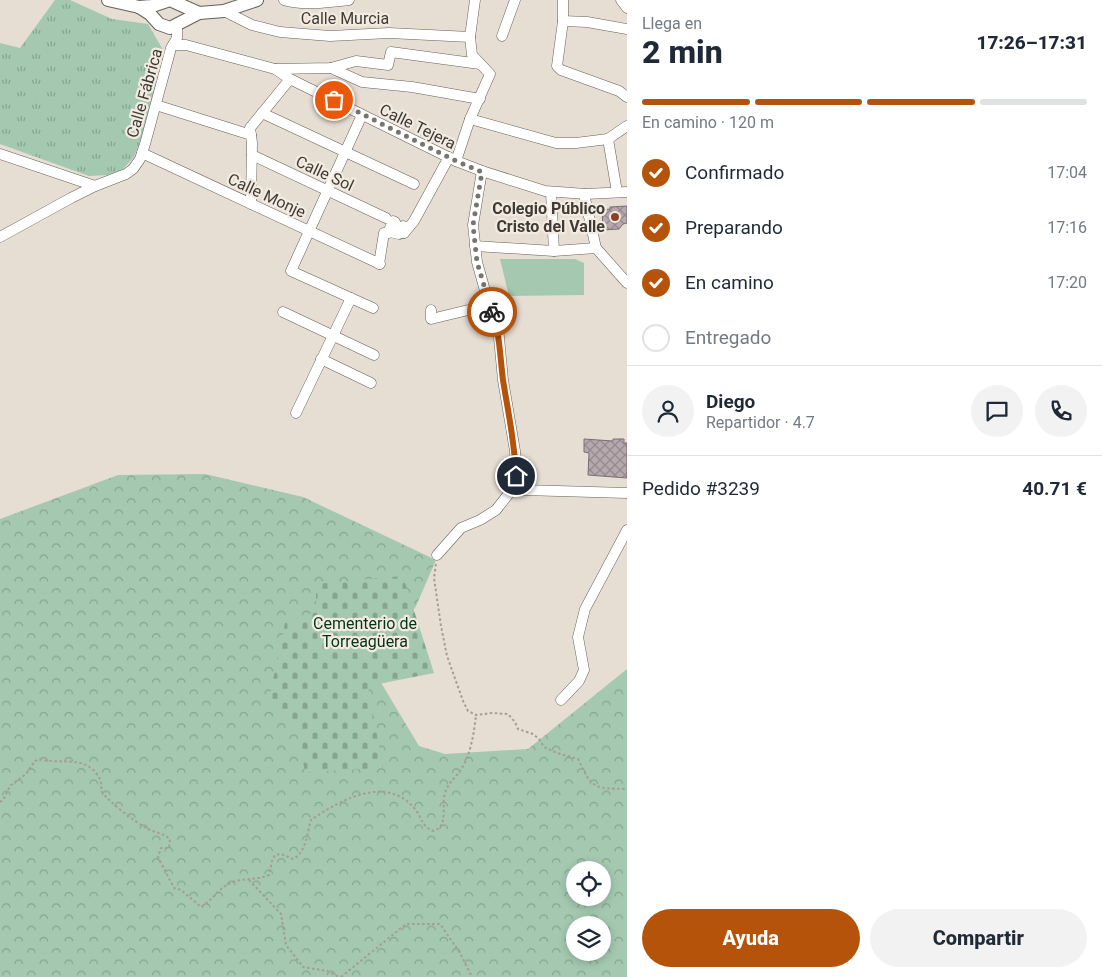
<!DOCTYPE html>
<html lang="es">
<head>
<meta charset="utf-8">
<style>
	:root { --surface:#fff; --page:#f2f2f3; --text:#1f2937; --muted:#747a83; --line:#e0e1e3; --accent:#b45309 }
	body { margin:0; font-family:Roboto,sans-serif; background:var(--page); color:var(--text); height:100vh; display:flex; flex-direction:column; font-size:19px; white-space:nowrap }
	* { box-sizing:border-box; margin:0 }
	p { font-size:16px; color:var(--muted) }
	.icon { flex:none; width:28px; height:28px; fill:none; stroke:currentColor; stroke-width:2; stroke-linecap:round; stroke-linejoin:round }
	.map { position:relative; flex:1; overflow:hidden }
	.side { display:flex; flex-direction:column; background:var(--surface); width:475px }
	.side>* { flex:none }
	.controls { position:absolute; left:566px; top:861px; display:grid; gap:10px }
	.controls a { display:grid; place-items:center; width:45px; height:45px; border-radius:50%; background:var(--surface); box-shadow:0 2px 8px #0003; font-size:25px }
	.pin { position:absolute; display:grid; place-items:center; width:42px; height:42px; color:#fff; margin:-21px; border:2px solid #fff; border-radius:50%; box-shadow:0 1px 5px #0007 }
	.courier { position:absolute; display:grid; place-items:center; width:50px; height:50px; margin:-25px; border:4px solid #b45309; border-radius:50%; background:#fff; color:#222; box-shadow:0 1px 6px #0007 }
	.overview em { font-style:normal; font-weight:800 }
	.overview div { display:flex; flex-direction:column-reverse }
	.overview { display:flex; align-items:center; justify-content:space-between; height:85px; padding:0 15px }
	h1 { font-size:32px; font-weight:800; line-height:38px }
	.bar { display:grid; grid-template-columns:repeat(4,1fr); gap:8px 5px; align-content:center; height:60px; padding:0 15px }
	.bar i { height:6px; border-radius:4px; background:var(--line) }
	.bar .on { background:var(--accent) }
	.bar p { grid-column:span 4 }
	.line { display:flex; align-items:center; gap:12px; padding:0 15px; border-top:1px solid var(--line) }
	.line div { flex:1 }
	.round { display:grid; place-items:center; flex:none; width:52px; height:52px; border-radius:26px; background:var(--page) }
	ol { padding:0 15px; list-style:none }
	li { display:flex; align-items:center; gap:15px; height:55px }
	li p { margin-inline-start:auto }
	li .icon { padding:5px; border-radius:50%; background:var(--accent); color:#fff; stroke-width:4 }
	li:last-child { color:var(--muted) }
	li i { width:28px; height:28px; border:2px solid var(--line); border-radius:50% }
	.cta { display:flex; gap:10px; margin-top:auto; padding:10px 15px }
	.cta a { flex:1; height:58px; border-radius:30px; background:var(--accent); color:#fff; font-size:20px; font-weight:800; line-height:58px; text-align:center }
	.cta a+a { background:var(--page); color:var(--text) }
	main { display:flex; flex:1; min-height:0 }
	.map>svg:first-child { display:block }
	.forest { fill:url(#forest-crowns); fill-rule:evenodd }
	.cemetery { fill:url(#cemetery-stones) }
	.park { fill:url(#park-tufts) }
	.pitch { fill:#a4c8b0 }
	.building { fill:url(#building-cross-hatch); stroke:#7a6e72 }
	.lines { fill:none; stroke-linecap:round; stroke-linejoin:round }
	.minor-casing { stroke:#676057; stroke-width:11 }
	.major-casing { stroke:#676057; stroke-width:14 }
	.path { stroke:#a49d96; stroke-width:2; stroke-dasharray:2.5 2.5; stroke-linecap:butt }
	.minor { stroke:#fff; stroke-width:10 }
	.major { stroke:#fff; stroke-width:12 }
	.done { stroke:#79746e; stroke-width:5; stroke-dasharray:0 9 }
	.route { stroke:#b45309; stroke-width:6 }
	.poi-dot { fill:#8a4223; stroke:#f3eae0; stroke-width:2 }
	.labels { text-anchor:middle; stroke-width:4.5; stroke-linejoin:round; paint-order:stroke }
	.street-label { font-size:16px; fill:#3e3b37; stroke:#f3eae0 }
	.poi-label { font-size:16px; font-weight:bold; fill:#3e3b37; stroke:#f3eae0; text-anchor:end }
	.park-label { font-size:16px; fill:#00351b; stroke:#f3eae0 }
</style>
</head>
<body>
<main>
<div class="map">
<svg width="627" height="977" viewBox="0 0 627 977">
	<defs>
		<pattern id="forest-crowns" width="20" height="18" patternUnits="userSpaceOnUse" patternTransform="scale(1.25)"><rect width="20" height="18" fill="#a4c8b0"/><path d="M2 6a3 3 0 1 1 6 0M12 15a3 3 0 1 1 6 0" fill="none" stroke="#87a490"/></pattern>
		<pattern id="cemetery-stones" width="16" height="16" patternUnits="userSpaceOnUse" patternTransform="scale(1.25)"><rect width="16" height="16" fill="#a4c8b0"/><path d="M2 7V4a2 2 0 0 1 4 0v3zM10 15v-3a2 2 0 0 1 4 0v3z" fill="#87a490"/></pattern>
		<pattern id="park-tufts" width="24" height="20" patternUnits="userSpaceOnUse" patternTransform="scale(1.25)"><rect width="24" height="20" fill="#a4c8b0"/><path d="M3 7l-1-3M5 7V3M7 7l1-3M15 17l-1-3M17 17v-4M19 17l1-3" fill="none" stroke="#87a490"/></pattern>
		<pattern id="building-cross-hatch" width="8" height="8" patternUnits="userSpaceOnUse" patternTransform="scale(1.25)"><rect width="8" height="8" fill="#b6a8ad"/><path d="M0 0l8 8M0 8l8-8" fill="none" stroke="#958a8e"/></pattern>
	</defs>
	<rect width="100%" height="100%" fill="#e6ddd3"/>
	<path class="forest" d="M205,474l98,23 133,63 -20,46 -42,65 45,75 26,8 83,-5 99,-80v308h-627v-458l118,-44zM575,870h27v28h-27zM575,925h27v27h-27z"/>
	<polygon class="cemetery" points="403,576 434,673 368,686 383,768 305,772 297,728 269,699 285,623 316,612 316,584"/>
	<polygon class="park" points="55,0 70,0 112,19 148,24 163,50 148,121 134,157 122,170 108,175 89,176 0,144 0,43 20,48"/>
	<polygon class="pitch" points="500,259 575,259 584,263 584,295 509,296"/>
	<g class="building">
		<polygon points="627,206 627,223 623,224 619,229 603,230 602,210 610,209 610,207"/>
		<polygon points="584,439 613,441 613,439 624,439 624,443 627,443 627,478 588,475 589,453 584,452"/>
	</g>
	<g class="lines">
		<g class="minor-casing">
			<g id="minor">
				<path d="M284,0c17,6 47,2 65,0"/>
				<polyline points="563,0 563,21 557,66 561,70 619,91 627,97"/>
				<polyline points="621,0 627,8"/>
				<polyline points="224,11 252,25 280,32 330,36 389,33 470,37"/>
				<polyline points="563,21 587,22 627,29"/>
				<polyline points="502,36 515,0"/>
				<polyline points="173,45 186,45 275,69 290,79 456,161 482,171 545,191 586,194 627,192"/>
				<polyline points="331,68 362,82 412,87 480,99"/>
				<polyline points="275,69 331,68 356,61 388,65 391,52 480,64"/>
				<polyline points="156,105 251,135"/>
				<polyline points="262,113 414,184"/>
				<polyline points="362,115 291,271 373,308"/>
				<polyline points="470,119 556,143 576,143 608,139"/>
				<polyline points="142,153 380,264"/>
				<polyline points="0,154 95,186"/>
				<polyline points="252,155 386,218"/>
				<polyline points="456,161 470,119 490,74 472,55 470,37 475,0"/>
				<polyline points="551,192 554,251"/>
				<polyline points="617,192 608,139 627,126"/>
				<polyline points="584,194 596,248"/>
				<polyline points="251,204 252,143 250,128 290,79"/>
				<polyline points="404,233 414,221 449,157"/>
				<polyline points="0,237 71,198 95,186 126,174 133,169 140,159 145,144 171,48 177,38 177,25"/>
				<polyline points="475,246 554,251 596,248 627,283"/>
				<polyline points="379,264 384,233 388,233 393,221 395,222 390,232 399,234 403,226 406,227 404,233"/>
				<polyline points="431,310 431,319 489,305"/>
				<polyline points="283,312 374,355"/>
				<polyline points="321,359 371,383"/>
				<polyline points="296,413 351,298"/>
				<polyline points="514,487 523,490 627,493"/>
				<polyline points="437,555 461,528 480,520 496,510 514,487 516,476 515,451 503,380 498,327 489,305 477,262 473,225 482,171"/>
				<polyline points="561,700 579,681 584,670 578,637 585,609 627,530"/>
			</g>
		</g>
		<g class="major-casing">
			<g id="major">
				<polyline points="108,0 139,7 152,6 170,0 199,13"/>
				<polyline points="139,7 150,14 159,24 170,28 199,13 224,11 257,0"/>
			</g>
		</g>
		<g class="path">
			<path d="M436,564l-2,14 7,48 6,30 16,45 5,10 8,4 16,-2 16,1 7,8 3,7 15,5 6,5 5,8 13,6 21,6c15,31 15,29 49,30"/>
			<path d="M0,802l3,-2 7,-14 16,-12 9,-13 5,-2c18,6 42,-4 56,14 5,6 6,10 5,18 10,13 33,30 47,38 8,4 15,4 22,10l-1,9h-8l-3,9 16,31 7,2 20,17c12,-7 19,-21 32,-25 12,-4 24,-2 36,-7l3,-14 3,-6 6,-1 12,5c13,-6 14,-26 18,-39 29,-20 75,-46 104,-11 7,8 7,19 19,22 15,-6 7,-24 11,-38 4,-12 11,-15 17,-25 9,-15 12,-35 14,-53"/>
			<polyline points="249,880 281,914 286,945 303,967 327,971 339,977"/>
			<polyline points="341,977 406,924 440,924 460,953 472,977"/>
		</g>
		<use href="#minor" class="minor"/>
		<use href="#major" class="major"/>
	</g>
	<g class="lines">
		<polyline class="done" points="334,100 456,161 482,172 473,225 477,262 492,312"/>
		<path class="route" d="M492,312c8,22 8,45 11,68 5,32 12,63 13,96"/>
	</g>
	<circle class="poi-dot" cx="615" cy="217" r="5"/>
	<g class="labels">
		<g class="street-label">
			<text x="345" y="24">Calle Murcia</text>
			<text transform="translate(144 93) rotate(-74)" y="6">Calle Fábrica</text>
			<text transform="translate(418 126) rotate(26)" y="6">Calle Tejera</text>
			<text transform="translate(325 173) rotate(25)" y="6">Calle Sol</text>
			<text transform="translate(267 195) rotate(25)" y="6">Calle Monje</text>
		</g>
		<g class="poi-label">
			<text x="605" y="214">Colegio Público<tspan x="605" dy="18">Cristo del Valle</tspan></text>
		</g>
		<g class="park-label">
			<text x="365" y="629">Cementerio de<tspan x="365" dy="18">Torreagüera</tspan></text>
		</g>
	</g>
</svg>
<div class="controls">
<a><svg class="icon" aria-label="locate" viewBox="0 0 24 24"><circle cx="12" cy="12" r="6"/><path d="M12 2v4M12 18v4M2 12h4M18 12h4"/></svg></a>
<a><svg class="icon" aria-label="layers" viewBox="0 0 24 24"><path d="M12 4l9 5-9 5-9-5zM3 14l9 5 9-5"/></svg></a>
</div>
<div class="pin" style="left:334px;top:100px;background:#ea580c"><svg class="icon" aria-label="bag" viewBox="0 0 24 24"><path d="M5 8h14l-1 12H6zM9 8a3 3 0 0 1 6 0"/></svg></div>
<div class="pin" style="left:516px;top:476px;background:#1f2937"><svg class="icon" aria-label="home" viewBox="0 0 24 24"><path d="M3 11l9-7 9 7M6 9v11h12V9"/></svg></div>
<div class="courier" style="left:492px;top:312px"><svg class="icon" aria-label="bike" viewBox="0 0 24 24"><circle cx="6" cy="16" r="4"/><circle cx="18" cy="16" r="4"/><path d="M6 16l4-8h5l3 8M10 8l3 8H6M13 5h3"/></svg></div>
</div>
<section class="side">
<div class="overview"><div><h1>2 min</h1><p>Llega en</p></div><em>17:26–17:31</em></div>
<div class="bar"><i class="on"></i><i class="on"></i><i class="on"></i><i></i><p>En camino · 120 m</p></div>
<ol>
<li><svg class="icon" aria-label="check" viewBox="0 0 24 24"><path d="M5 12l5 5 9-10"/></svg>Confirmado<p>17:04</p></li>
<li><svg class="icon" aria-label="check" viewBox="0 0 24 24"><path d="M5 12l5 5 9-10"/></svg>Preparando<p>17:16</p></li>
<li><svg class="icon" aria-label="check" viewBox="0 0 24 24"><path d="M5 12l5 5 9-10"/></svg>En camino<p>17:20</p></li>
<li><i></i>Entregado</li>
</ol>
<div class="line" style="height:90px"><a class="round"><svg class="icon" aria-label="person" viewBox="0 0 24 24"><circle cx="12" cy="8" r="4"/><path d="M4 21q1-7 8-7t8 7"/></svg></a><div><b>Diego</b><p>Repartidor · 4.7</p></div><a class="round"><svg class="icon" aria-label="chat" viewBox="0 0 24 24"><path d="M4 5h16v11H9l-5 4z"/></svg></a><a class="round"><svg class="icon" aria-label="phone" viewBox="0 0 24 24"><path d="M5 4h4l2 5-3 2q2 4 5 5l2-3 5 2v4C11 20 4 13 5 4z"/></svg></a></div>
<div class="line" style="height:65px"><div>Pedido #3239</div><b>40.71 €</b></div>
<div class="cta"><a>Ayuda</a><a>Compartir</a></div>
</section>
</main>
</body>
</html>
